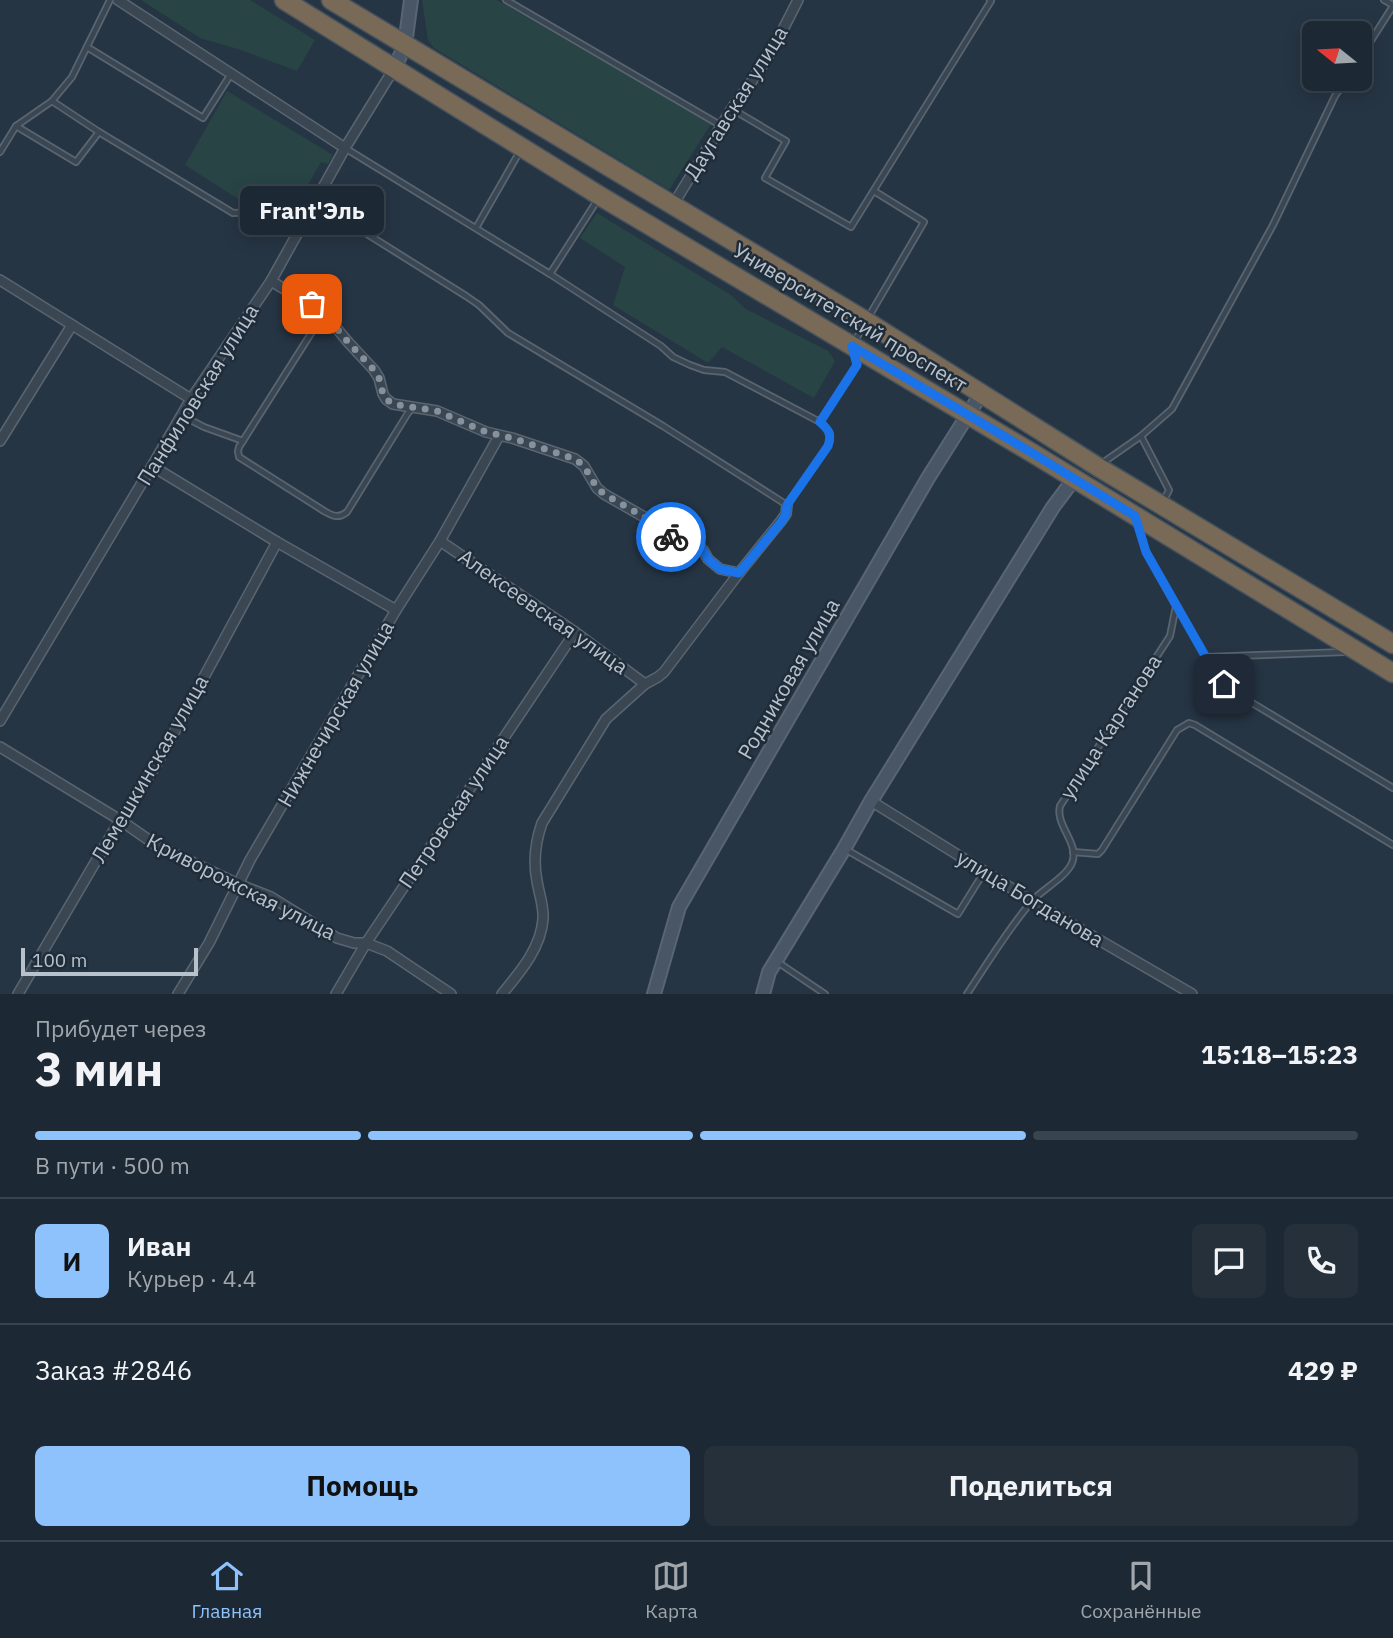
<!DOCTYPE html>
<html lang="ru">
<head>
<meta charset="utf-8">
<style>
	:root { --surface:#1c2833; --page:#25303b; --text:#f1f3f6; --muted:#a0a6ac; --line:#3a444e; --accent:#8dc2fc }
	body { margin:0; font-family:"IBM Plex Sans",sans-serif; background:var(--page); color:var(--text); height:100vh; display:flex; flex-direction:column; font-size:26px; white-space:nowrap }
	* { box-sizing:border-box; margin:0 }
	p { font-size:23px; color:var(--muted) }
	.icon { flex:none; width:38px; height:38px; fill:none; stroke:currentColor; stroke-width:2; stroke-linecap:round; stroke-linejoin:round }
	.map { position:relative; height:994px; overflow:hidden }
	.drawer { display:flex; flex-direction:column; background:var(--surface); flex:1 }
	.drawer>* { flex:none }
	.needle { width:46px; rotate:288deg }
	.tools { position:absolute; left:1302px; top:21px; display:grid; gap:14px }
	.tools a { display:grid; place-items:center; width:70px; height:70px; border-radius:10px; background:var(--surface); box-shadow:0 4px 18px #0003,0 0 0 2px var(--line); font-size:35px }
	.scale { position:absolute; left:21px; bottom:18px; width:177px; box-sizing:border-box; padding-left:7px; border:4px solid #b8c2cd; border-top:0; font-size:19px; line-height:24px; white-space:nowrap; color:#b8c2cd; -webkit-text-stroke:5px #1f2c39; paint-order:stroke }
	.pin { position:absolute; display:grid; place-items:center; width:60px; height:60px; color:#fff; margin:-30px; border-radius:14px; box-shadow:0 4px 10px #0006 }
	.courier { position:absolute; display:grid; place-items:center; width:70px; height:70px; margin:-35px; border:5px solid #1a73e8; border-radius:50%; background:#fff; color:#222; box-shadow:0 2px 9px #0007 }
	.bubble { position:absolute; height:49px; border-radius:10px; background:var(--surface); box-shadow:0 4px 18px #0003,0 0 0 2px var(--line); font-size:23px; font-weight:800; line-height:49px; text-align:center }
	.headline em { font-style:normal; font-weight:800 }
	.headline div { display:flex; flex-direction:column-reverse }
	.headline { display:flex; align-items:center; justify-content:space-between; height:119px; padding:0 35px }
	h1 { font-size:46px; font-weight:800; line-height:52px }
	.bar { display:grid; grid-template-columns:repeat(4,1fr); gap:10px 7px; align-content:center; height:84px; padding:0 35px }
	.bar i { height:9px; border-radius:5px; background:var(--line) }
	.bar .current { background:var(--accent) }
	.bar p { grid-column:span 4 }
	.line { display:flex; align-items:center; gap:18px; padding:0 35px; border-top:2px solid var(--line) }
	.line div { flex:1 }
	.round { display:grid; place-items:center; flex:none; width:74px; height:74px; border-radius:10px; background:var(--page) }
	.action { display:flex; gap:14px; margin-top:auto; padding:14px 35px }
	.action a { flex:1; height:80px; border-radius:10px; background:var(--accent); color:#111; font-size:28px; font-weight:800; line-height:80px; text-align:center }
	.action a+a { background:var(--page); color:var(--text) }
	.tab-bar { display:flex; justify-content:space-around; align-items:center; height:98px; border-top:2px solid var(--line); background:var(--surface); font-size:19px; color:var(--muted) }
	.tab-bar a { display:grid; justify-items:center; gap:4px }
	.tab-bar .current { color:var(--accent) }
	.map>svg:first-child { display:block }
	.green { fill:#284445 }
	.lines { fill:none; stroke-linecap:round; stroke-linejoin:round }
	.lane-casing { stroke:#596571; stroke-width:8 }
	.street-casing { stroke:#596571; stroke-width:12 }
	.secondary-casing { stroke:#596571; stroke-width:16 }
	.highway-casing { stroke:#45525e; stroke-width:21 }
	.lane { stroke:#3a4753; stroke-width:4.5 }
	.street { stroke:#3a4753; stroke-width:9 }
	.secondary { stroke:#485666; stroke-width:12 }
	.highway { stroke:#796957; stroke-width:18 }
	.done { stroke:#85919d; stroke-width:7; stroke-dasharray:0 12.6 }
	.route { stroke:#1a73e8; stroke-width:9 }
	.labels { text-anchor:middle; stroke-width:5; stroke-linejoin:round; paint-order:stroke }
	.street-label { font-size:21px; fill:#b8c2cd; stroke:#1f2c39 }
</style>
</head>
<body>
<div class="map">
<svg width="1393" height="994" viewBox="0 0 1393 994">
	<rect width="100%" height="100%" fill="#263544"/>
	<g class="green">
		<polygon points="141,0 250,0 315,40 297,71 241,50 200,38"/>
		<polygon points="422,0 497,0 711,124 669,190 434,48 428,40"/>
		<polygon points="227,91 333,155 328,164 321,162 298,202 302,209 296,220 259,199 258,204 246,204 185,165"/>
		<polygon points="597,213 731,295 746,309 828,351 835,361 814,398 722,347 708,363 613,305 625,267 580,238"/>
	</g>
	<g class="lines">
		<g class="lane-casing">
			<g id="lane">
				<polyline points="506,0 720,125"/>
				<polyline points="1384,0 1393,5"/>
				<polyline points="87,47 203,118 231,74"/>
				<polyline points="1360,58 1393,6"/>
				<polyline points="52,101 99,132"/>
				<polyline points="732,109 786,141 765,178 851,227 991,1 990,0"/>
				<polyline points="16,126 76,162 99,132 233,213 256,212 296,237"/>
				<polyline points="0,152 16,126 52,101 72,77 110,0"/>
				<path d="M316,202l150,94 13,9 29,28 155,93 124,79 41,-59c5,-12 1,-16 -8,-24l-95,-50 -21,-2 -14,-5 -17,-8 -12,-11 -111,-72 -205,-126"/>
				<polyline points="476,228 520,151"/>
				<polyline points="550,274 598,199"/>
				<path d="M324,313l-85,134 -1,4 1,6 85,54c9,5 14,8 23,1l61,-99 6,-6"/>
				<polyline points="868,318 924,222 874,191"/>
				<polyline points="854,342 864,326"/>
				<polyline points="183,416 204,427 243,441"/>
				<polyline points="820,422 857,365 854,354"/>
				<polyline points="1141,436 1169,490 1164,500"/>
				<polyline points="1101,464 1141,436 1172,409 1273,225 1335,96 1347,79"/>
				<polyline points="1177,606 1216,675 1234,692 1393,788"/>
				<polyline points="1206,657 1345,652"/>
				<polyline points="845,849 958,914 984,872"/>
				<polyline points="1073,852 1098,854 1102,850 1177,730 1189,723 1195,725 1393,845"/>
				<polyline points="776,961 825,994"/>
				<path d="M967,994c20,-30 42,-67 66,-94 10,-11 33,-23 39,-37 8,-20 -17,-37 -12,-57l110,-170 6,-30 -30,-54 -8,-28"/>
			</g>
		</g>
		<g class="street-casing">
			<g id="street">
				<polyline points="118,0 345,148"/>
				<polyline points="673,205 732,108 752,81 773,49 798,0"/>
				<polyline points="0,280 191,399"/>
				<polyline points="271,281 324,313 348,342 374,370 379,378 383,394 386,399 393,404 437,411 486,432 512,438 575,459 584,466 597,488 604,494 646,518 659,532 695,544 703,550 708,559 720,569 739,573"/>
				<polyline points="0,441 72,325"/>
				<polyline points="152,466 277,542 396,610"/>
				<polyline points="440,541 575,632 645,684"/>
				<polyline points="0,721 152,466 191,399 271,281 345,148 395,67"/>
				<polyline points="0,747 120,820 156,845 238,884 271,897 337,938 354,943 366,943 387,951 451,994"/>
				<polyline points="871,801 1032,901 1192,994"/>
				<polyline points="18,994 120,820 158,762 277,542"/>
				<polyline points="178,994 209,943 250,860 396,610 440,541 499,436"/>
				<polyline points="336,994 366,943 575,632"/>
				<path d="M502,994c18,-22 39,-46 41,-75 1,-13 -4,-25 -6,-38 -4,-20 -2,-38 5,-58l64,-104 39,-35 13,-7 6,-5 75,-99 42,-52 5,-7 1,-9"/>
			</g>
		</g>
		<g class="secondary-casing">
			<g id="secondary">
				<polyline points="395,67 405,45 411,0"/>
				<polyline points="654,994 679,907 928,478 981,394"/>
				<polyline points="763,994 769,972 844,849 871,801 1053,507 1074,479"/>
			</g>
		</g>
		<g class="highway-casing">
			<g id="highway">
				<polyline points="284,0 600,196 1034,454 1393,673"/>
				<polyline points="331,0 866,321 1098,467 1393,644"/>
			</g>
		</g>
		<use href="#lane" class="lane"/>
		<use href="#street" class="street"/>
		<use href="#secondary" class="secondary"/>
		<use href="#highway" class="highway"/>
	</g>
	<g class="lines">
		<polyline class="done" points="312,304 324,313 348,342 374,370 379,378 383,394 386,399 393,404 437,411 486,432 512,438 575,459 584,466 597,488 604,494 646,518 659,532 671,537"/>
		<path class="route" d="M671,537l24,7 8,6 5,9 12,10 19,4 43,-52 4,-7 1,-9 41,-59c4,-12 1,-16 -8,-24l37,-57 -5,-19 182,108 101,62 11,36 70,123 8,9"/>
	</g>
	<g class="labels">
		<g class="street-label">
			<text transform="translate(736 103) rotate(-58)" y="7">Даугавская улица</text>
			<text transform="translate(850 318) rotate(31)" y="7">Университетский проспект</text>
			<text transform="translate(198 395) rotate(-58)" y="7">Панфиловская улица</text>
			<text transform="translate(543 612) rotate(35)" y="7">Алексеевская улица</text>
			<text transform="translate(789 679) rotate(-60)" y="7">Родниковая улица</text>
			<text transform="translate(336 714) rotate(-60)" y="7">Нижнечирская улица</text>
			<text transform="translate(1111 727) rotate(-57)" y="7">улица Карганова</text>
			<text transform="translate(150 769) rotate(-60)" y="7">Лемешкинская улица</text>
			<text transform="translate(454 812) rotate(-56)" y="7">Петровская улица</text>
			<text transform="translate(241 887) rotate(27)" y="7">Криворожская улица</text>
			<text transform="translate(1030 899) rotate(31)" y="7">улица Богданова</text>
		</g>
	</g>
</svg>
<div class="tools">
<a><svg class="needle" viewBox="-14 -14 28 28"><path d="M0-13l5 13h-10z" fill="#e53935"/><path d="M0 13l5-13h-10z" fill="#a0a6ac"/></svg></a>
</div>
<div class="scale">100 m</div>
<div class="pin" style="left:312px;top:304px;background:#ea580c"><svg class="icon" aria-label="bag" viewBox="0 0 24 24"><path d="M5 8h14l-1 12H6zM9 8a3 3 0 0 1 6 0"/></svg></div>
<div class="pin" style="left:1224px;top:684px;background:#1f2937"><svg class="icon" aria-label="home" viewBox="0 0 24 24"><path d="M3 11l9-7 9 7M6 9v11h12V9"/></svg></div>
<div class="courier" style="left:671px;top:537px"><svg class="icon" aria-label="bike" viewBox="0 0 24 24"><circle cx="6" cy="16" r="4"/><circle cx="18" cy="16" r="4"/><path d="M6 16l4-8h5l3 8M10 8l3 8H6M13 5h3"/></svg></div>
<div class="bubble" style="left:240px;top:186px;width:144px">Frant'Эль</div>
</div>
<section class="drawer">
<div class="headline"><div><h1>3 мин</h1><p>Прибудет через</p></div><em>15:18–15:23</em></div>
<div class="bar"><i class="current"></i><i class="current"></i><i class="current"></i><i></i><p>В пути · 500 m</p></div>
<div class="line" style="height:126px"><b class="round" style="background:var(--accent);color:#111">И</b><div><b>Иван</b><p>Курьер · 4.4</p></div><a class="round"><svg class="icon" aria-label="chat" viewBox="0 0 24 24"><path d="M4 5h16v11H9l-5 4z"/></svg></a><a class="round"><svg class="icon" aria-label="phone" viewBox="0 0 24 24"><path d="M5 4h4l2 5-3 2q2 4 5 5l2-3 5 2v4C11 20 4 13 5 4z"/></svg></a></div>
<div class="line" style="height:91px"><div>Заказ #2846</div><b>429 ₽</b></div>
<div class="action"><a>Помощь</a><a>Поделиться</a></div>
</section>
<nav class="tab-bar">
<a class="current"><svg class="icon" aria-label="home" viewBox="0 0 24 24"><path d="M3 11l9-7 9 7M6 9v11h12V9"/></svg>Главная</a>
<a><svg class="icon" aria-label="map" viewBox="0 0 24 24"><path d="M3 6l6-2 6 2 6-2v14l-6 2-6-2-6 2zM9 4v14M15 6v14"/></svg>Карта</a>
<a><svg class="icon" aria-label="saved" viewBox="0 0 24 24"><path d="M7 4h10v16l-5-4-5 4z"/></svg>Сохранённые</a>
</nav>
</body>
</html>
